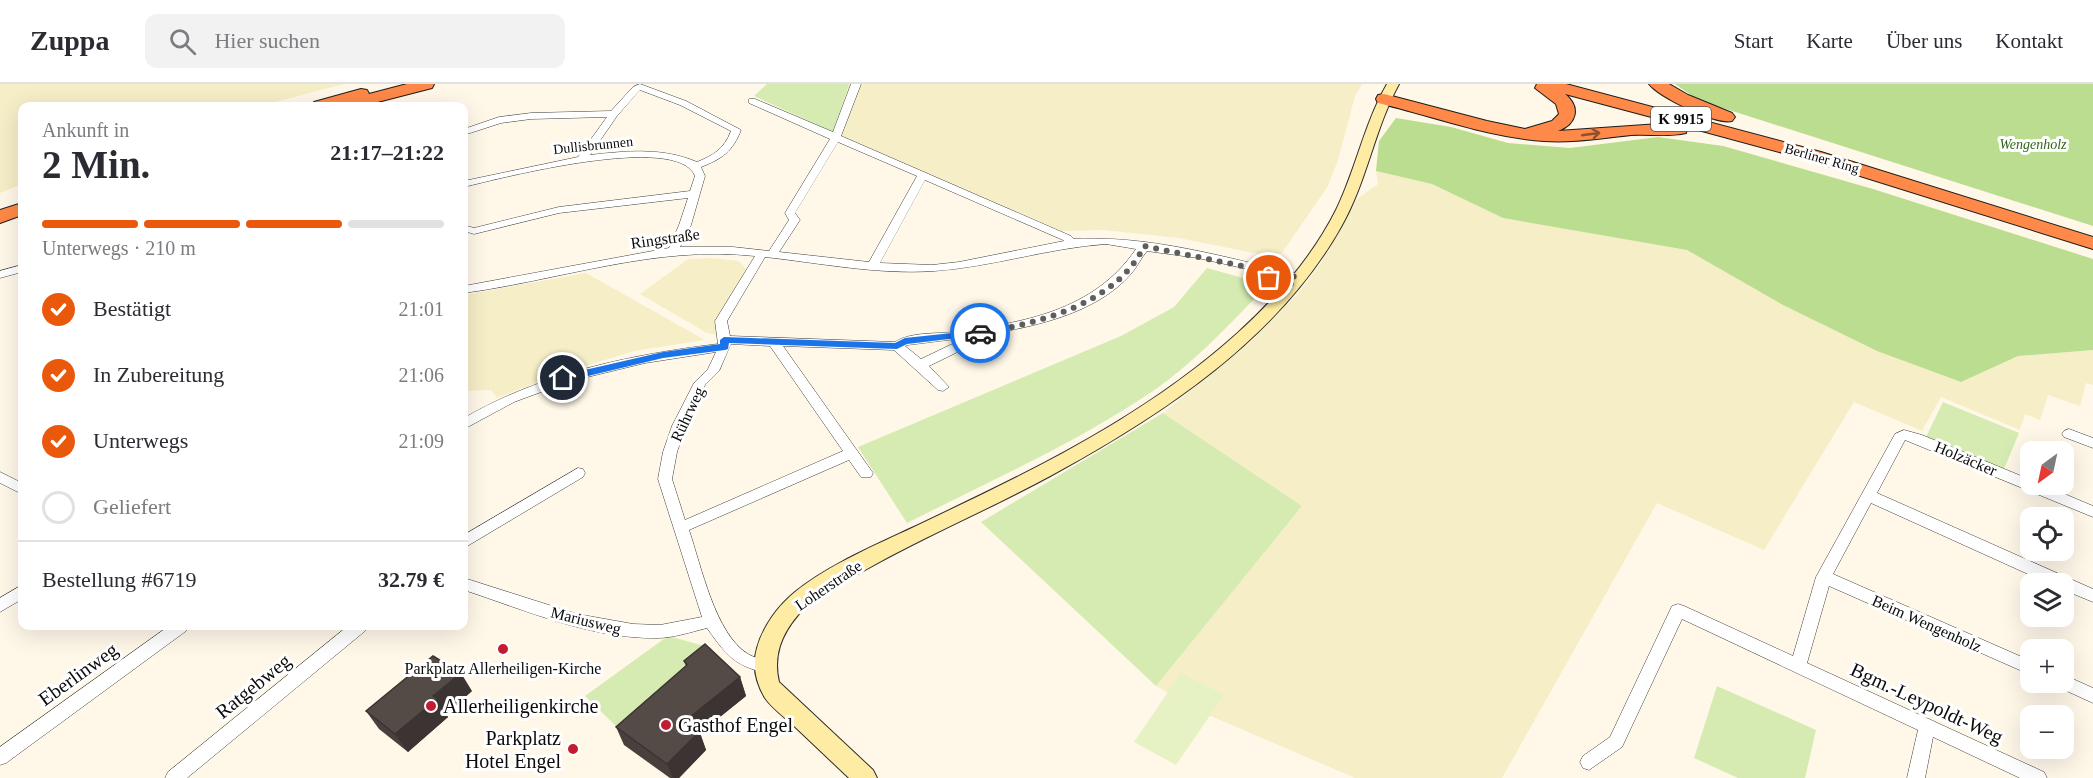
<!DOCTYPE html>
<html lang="de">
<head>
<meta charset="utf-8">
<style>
	:root { --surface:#fff; --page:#f2f2f3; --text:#2b2b33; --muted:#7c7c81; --line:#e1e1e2; --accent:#ea580c }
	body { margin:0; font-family:Georgia,serif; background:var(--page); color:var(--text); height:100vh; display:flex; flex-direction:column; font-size:22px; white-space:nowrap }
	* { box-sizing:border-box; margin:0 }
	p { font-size:20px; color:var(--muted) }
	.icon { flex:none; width:33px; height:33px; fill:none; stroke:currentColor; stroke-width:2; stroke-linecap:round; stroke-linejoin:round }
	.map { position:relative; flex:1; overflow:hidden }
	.sheet { position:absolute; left:18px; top:18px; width:450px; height:528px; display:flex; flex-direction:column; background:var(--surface); border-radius:12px; box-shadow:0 6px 24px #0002 }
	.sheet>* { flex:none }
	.needle { width:39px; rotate:213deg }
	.buttons { position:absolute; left:2020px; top:357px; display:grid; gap:12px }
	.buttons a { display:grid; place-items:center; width:54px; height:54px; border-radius:12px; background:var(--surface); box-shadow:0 6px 24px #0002; font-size:30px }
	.pin { position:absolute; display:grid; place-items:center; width:51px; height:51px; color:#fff; margin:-26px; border:3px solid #fff; border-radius:50%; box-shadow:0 2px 6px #0007 }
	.courier { position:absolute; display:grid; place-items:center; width:60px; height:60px; margin:-30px; border:4px solid #1a73e8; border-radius:50%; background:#fff; color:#222; box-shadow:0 2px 8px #0007 }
	.headline em { font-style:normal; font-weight:700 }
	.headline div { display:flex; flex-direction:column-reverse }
	.headline { display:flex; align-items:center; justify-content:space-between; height:102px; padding:0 24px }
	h1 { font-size:39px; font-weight:700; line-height:45px }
	.bar { display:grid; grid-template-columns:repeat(4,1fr); gap:9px 6px; align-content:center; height:72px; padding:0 24px }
	.bar i { height:8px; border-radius:4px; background:var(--line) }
	.bar .current { background:var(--accent) }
	.bar p { grid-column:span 4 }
	.line { display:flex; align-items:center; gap:15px; padding:0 24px; border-top:2px solid var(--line) }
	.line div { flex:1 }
	ol { padding:0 24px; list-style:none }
	li { display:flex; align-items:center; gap:18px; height:66px }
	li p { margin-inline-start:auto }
	li .icon { padding:6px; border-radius:50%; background:var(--accent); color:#fff; stroke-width:4 }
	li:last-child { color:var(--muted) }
	li i { width:33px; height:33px; border:3px solid var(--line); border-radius:50% }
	header { display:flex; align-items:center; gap:36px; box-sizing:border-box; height:84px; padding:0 30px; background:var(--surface); border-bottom:2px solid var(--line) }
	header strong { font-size:28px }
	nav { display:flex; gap:33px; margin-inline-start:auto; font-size:21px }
	.search { width:420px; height:54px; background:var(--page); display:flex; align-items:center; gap:15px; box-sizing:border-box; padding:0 21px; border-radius:12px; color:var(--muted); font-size:22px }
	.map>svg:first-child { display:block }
	.farmland { fill:#f6eec7 }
	.green { fill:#d5ebb1 }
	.forest { fill:#badd8f }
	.pitch { fill:#e6f2c3 }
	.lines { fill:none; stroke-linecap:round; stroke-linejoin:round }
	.street-casing { stroke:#3e3e3e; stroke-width:1 }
	.secondary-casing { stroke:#2d2d2d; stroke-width:2 }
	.highway-casing { stroke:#1c1c1c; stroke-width:2 }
	.street { fill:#fff; fill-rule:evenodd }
	.secondary { fill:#ffeca4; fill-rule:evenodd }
	.highway { fill:#fe8948; fill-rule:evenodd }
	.wall { fill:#48403d }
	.shaded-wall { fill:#3b3432 }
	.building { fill:#544b47; stroke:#3b3432; stroke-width:1.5 }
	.oneway { stroke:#91502d }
	.route { fill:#1a73e8 }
	.done { stroke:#605e59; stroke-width:6; stroke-dasharray:0 10.8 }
	.poi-dot { fill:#c21b34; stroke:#fff; stroke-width:2 }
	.labels { text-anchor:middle; stroke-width:6; stroke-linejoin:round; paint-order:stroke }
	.far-park-label { font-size:14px; font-style:italic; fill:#306518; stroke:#fff }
	.far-street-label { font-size:14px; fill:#0b0b0b; stroke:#fff }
	.shield { fill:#fff; stroke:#545454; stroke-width:1.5 }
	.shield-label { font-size:15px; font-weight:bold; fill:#0b0b0b }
	.street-label { font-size:16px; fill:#0b0b0b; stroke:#fff }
	.poi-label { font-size:16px; fill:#0b0b0b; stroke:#fff }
	.near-street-label { font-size:20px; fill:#0b0b0b; stroke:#fff }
	.near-poi-label { font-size:20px; fill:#0b0b0b; stroke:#fff; text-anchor:start }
</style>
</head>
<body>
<header>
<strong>Zuppa</strong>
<div class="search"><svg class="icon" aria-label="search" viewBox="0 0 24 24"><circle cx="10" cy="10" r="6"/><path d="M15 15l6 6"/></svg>Hier suchen</div>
<nav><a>Start</a><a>Karte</a><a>Über uns</a><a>Kontakt</a></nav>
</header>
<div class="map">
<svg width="2093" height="694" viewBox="0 0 2093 694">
	<rect width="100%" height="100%" fill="#fff8e9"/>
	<g class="farmland">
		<polygon points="0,0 344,0 260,22 22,22 22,100 0,109"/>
		<polygon points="849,0 1362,0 1355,12 1338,76 1328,102 1282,169 1269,172 1179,154 1104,146 1062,147 833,48"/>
		<polygon points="1376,87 1432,100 1503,134 1687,166 1783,221 1877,267 1961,298 2018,272 2093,266 2093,301 2086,299 2080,322 2048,311 2040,336 2025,330 2020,346 1941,313 1922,347 1854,318 1764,466 1657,419 1502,694 1355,694 1206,630 1156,602 1302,422 1163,329 1249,259 1298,210 1321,179 1357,115 1378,100"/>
		<polygon points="710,174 739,177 746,185 717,237 718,251 707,249 640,210 688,175"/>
		<polygon points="586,189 705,256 634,267 556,291 497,314 491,306 464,307 464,211"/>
	</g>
	<g class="green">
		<polygon points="767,0 849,0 833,48 754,12"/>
		<path d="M1207,184l43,12 7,16c-33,34 -65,68 -104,95 -77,52 -163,90 -246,132l-49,-76 263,-111 53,-29z"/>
		<polygon points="1943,318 2019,349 2004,385 1926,353"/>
		<polygon points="1163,329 1302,422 1156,602 981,438"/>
		<polygon points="668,552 712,564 623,649 585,612"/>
		<polygon points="1717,602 1816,646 1805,694 1738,694 1694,674"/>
	</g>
	<g class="forest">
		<polygon points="1675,0 2093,0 2093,142 1698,16"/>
		<polygon points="1396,34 1451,43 1508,59 1570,64 1658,53 1723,62 1873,105 2093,175 2093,266 2018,272 1961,298 1877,267 1783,221 1687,166 1503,134 1432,100 1376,87 1379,57"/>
	</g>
	<polygon class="pitch" points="1181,589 1224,611 1176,681 1134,658"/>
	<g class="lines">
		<g class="street-casing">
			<g id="street">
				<path d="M640,0l46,17 55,29c-8,21 -19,29 -40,37l4,9 -14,49 -11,22h53l36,4 20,-31 -4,-7 45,-74 -81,-36v-4h6l78,33 18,-48h10l-20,52 230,100 3,3c75,-4 150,18 223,35l6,3 -6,3 -24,-5 20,8 2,3 -2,3 -4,1 -33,-14 -2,-2 2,-3 -58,-13 -51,-7c-6,7 -10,16 -16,23 -35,40 -98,53 -148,61l-1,5 -53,26 20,21 -6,4 -5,-1 -44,-40 -111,-4 90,127 -2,4h-10l-12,-17 -160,70c12,35 26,104 59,124 6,4 15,5 22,7l2,5 -2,5c-7,2 -12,0 -18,-2 -22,-7 -32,-23 -45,-41 -16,4 -34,10 -50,10 -66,1 -132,-28 -193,-48v-12l113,36 56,10 27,1 42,-8 -44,-138 5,-27 9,-26 22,-43 14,-14 8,-17 -71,11 -74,18 -57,21 -50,27v-11c78,-45 165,-63 254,-74l-3,-23 40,-65c-99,-11 -195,24 -291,37v-7l205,-38 10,-23 9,-27 -129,15 -85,21 -10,-3v-6l10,3 85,-21 131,-16 5,-15c-17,-44 -194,2 -231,11v-6l114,-24 29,-40 -76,2 -30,4 -37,12v-6l35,-12 32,-4 80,-2 22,-24zM640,6l40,15 51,26c-7,18 -17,24 -34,31 -35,-15 -71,-11 -107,-7l27,-39zM838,58l79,34 -48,86 -90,-10 21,-32 -5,-7zM925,96l138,60 1,1 -105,21 -27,3 -52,-2zM1106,160l30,5c-42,62 -113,74 -183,83 -18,2 -43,0 -58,10l-165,-6 -3,-15 38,-64c55,6 114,18 169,14 58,-4 114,-23 172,-27zM965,254l-44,21 -16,-13 3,-1zM731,260l39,2 73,105 -158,69 -13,-41 5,-27 9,-26 19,-41 14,-14z"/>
				<polygon points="22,181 22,188 0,194 0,187"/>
				<polygon points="2069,345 2093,354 2093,364 2064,353 2062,350 2064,347"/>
				<polygon points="1904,346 1922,351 2031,396 2031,400 2041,400 2093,422 2093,433 1905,356 1877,409 2093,505 2093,518 2064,506 2064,500 2050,500 1871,419 1833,490 2031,577 2031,591 1829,502 1807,579 2044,688 2047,694 2020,694 1933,653 1925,694 1907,694 1918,646 1682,535 1622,663 1589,686 1583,684 1580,678 1583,672 1610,653 1672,522 1678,520 1684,522 1793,572 1816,493 1895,350"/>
				<polygon points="578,384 583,385 585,389 583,393 464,464 464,451"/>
				<polygon points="0,388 22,399 22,410 0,399"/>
				<polygon points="22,501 22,515 0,528 0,514"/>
				<polygon points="169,542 188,542 186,547 6,679 0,681 0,663"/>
				<polygon points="348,542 367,542 365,547 187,694 165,694 168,688"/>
				<polygon points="2064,591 2093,604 2093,619 2058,603 2056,598 2064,598"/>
			</g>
		</g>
		<g class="secondary-casing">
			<path id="secondary" d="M1387,0h12c-25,46 -32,98 -58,143 -63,112 -179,188 -289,248 -64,35 -132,63 -194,99 -21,12 -44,23 -60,41 -17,20 -25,41 -19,67l94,88 4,8h-28c-19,-18 -38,-36 -57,-54 -9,-8 -20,-16 -27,-26 -9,-15 -13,-33 -8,-50 6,-22 21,-42 38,-56 33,-27 81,-47 119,-65 67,-32 133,-63 196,-101 85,-51 181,-126 226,-216 20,-41 28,-86 51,-126z"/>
		</g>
		<g class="highway-casing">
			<g id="highway">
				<polygon points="407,0 434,0 432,4 362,22 311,22 314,18 361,5 367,6 369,10"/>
				<path d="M1537,0h29l255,68 272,85v12l-284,-89 -122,-33 -1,6c-17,4 -37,1 -55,2 -29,3 -58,8 -87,6 -57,-4 -111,-25 -166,-38l-2,-4 2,-4 6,-1 103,27 38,8 27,-8 7,-7 -3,-10 -21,-16zM1565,10l109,29 -116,8c19,-7 23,-24 7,-37z"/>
				<path d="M1649,0h20l19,11 44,18 3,4 -3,4c-16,4 -73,-24 -83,-37z"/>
				<polygon points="22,119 22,131 0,139 0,126"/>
			</g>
		</g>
		<use href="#street" class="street"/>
		<use href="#secondary" class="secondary"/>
		<use href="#highway" class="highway"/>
	</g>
	<g class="wall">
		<polygon points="684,577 740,593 746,612 700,649 706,666 679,694 670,694 624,661 616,643 686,582"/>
		<polygon points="472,607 446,630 448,633 408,668 379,645 366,627"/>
	</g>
	<g class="shaded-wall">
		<polygon points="461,589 472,607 446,630 448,633 408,668 395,650 433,612"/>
		<polygon points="740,593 746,612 700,649 706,666 679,694 673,694 667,680 684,638"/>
	</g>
	<g class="building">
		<polygon points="705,560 740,593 684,638 699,648 667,680 616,643 687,581 684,577"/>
		<polygon points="433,572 461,589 433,612 437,615 395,650 366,627"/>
	</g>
	<defs><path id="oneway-shaft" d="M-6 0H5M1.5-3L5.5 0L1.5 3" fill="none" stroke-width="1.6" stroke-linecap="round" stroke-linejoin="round" transform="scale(1.5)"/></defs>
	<use class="oneway" href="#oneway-shaft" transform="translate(1591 50) rotate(-8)"/>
	<polygon class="route" points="980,246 984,249 983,251 907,260 897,265 729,259 728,265 725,266 663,274 563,298 558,294 563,291 663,268 720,260 720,256 724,253 895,259 905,254"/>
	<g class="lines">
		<path class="done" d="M980,249c59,-10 137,-29 164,-87l152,31 -7,9 -20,-8"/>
	</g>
	<g class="poi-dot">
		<circle cx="503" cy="565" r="6"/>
		<circle cx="431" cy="622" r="6"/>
		<circle cx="666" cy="641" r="6"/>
		<circle cx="573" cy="665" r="6"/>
	</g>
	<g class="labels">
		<g class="far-park-label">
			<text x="2033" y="65">Wengenholz</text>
		</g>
		<g class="far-street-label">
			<text transform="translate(593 61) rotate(-6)" y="5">Dullisbrunnen</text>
			<text transform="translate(1822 74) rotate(16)" y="5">Berliner Ring</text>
		</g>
		<rect class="shield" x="1651" y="23" width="60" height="24" rx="4.5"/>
		<g class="shield-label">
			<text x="1681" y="40">K 9915</text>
		</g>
		<g class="street-label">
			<text transform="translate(665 154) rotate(-8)" y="6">Ringstraße</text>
			<text transform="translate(687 330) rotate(-65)" y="6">Rührweg</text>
			<text transform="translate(1966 374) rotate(23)" y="6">Holzäcker</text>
			<text transform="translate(828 501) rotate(-34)" y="6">Loherstraße</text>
			<text transform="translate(586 536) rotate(14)" y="6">Mariusweg</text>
			<text transform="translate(1927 539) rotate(24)" y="6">Beim Wengenholz</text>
		</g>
		<g class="poi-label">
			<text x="503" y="590">Parkplatz Allerheiligen-Kirche</text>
		</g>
		<g class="near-street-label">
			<text transform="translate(78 590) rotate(-36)" y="7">Eberlinweg</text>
			<text transform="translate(253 602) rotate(-39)" y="7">Ratgebweg</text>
			<text transform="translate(1927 619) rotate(25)" y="7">Bgm.-Leypoldt-Weg</text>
		</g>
		<g class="near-poi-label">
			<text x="443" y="629">Allerheiligenkirche</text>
			<text x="678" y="648">Gasthof Engel</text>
			<text x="561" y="661" text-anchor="end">Parkplatz<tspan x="561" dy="23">Hotel Engel</tspan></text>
		</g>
	</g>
</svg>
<div class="buttons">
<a><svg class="needle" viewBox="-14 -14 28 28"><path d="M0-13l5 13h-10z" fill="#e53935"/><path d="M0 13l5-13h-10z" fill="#7c7c81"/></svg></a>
<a><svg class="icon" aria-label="locate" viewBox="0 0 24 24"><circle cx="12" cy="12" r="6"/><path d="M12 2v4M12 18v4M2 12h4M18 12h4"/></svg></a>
<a><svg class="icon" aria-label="layers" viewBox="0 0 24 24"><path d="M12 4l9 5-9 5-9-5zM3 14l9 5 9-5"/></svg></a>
<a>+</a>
<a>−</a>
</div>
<div class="pin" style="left:1269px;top:194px;background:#ea580c"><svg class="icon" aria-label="bag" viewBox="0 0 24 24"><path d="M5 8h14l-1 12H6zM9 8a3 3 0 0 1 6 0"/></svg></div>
<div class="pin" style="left:563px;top:294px;background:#1f2937"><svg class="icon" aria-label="home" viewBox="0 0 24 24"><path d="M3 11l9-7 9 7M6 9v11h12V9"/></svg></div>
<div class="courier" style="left:980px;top:249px"><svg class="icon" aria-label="car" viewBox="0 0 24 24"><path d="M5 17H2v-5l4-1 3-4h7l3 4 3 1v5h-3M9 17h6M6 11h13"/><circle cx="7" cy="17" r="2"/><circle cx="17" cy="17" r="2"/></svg></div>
<section class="sheet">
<div class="headline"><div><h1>2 Min.</h1><p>Ankunft in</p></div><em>21:17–21:22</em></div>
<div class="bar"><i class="current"></i><i class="current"></i><i class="current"></i><i></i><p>Unterwegs · 210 m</p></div>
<ol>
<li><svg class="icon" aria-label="check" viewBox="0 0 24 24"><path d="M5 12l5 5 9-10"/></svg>Bestätigt<p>21:01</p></li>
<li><svg class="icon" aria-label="check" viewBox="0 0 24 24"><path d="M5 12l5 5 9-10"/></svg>In Zubereitung<p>21:06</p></li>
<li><svg class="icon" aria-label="check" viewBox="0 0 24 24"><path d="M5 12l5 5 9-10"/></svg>Unterwegs<p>21:09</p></li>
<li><i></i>Geliefert</li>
</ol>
<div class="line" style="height:78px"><div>Bestellung #6719</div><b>32.79 €</b></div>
</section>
</div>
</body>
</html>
